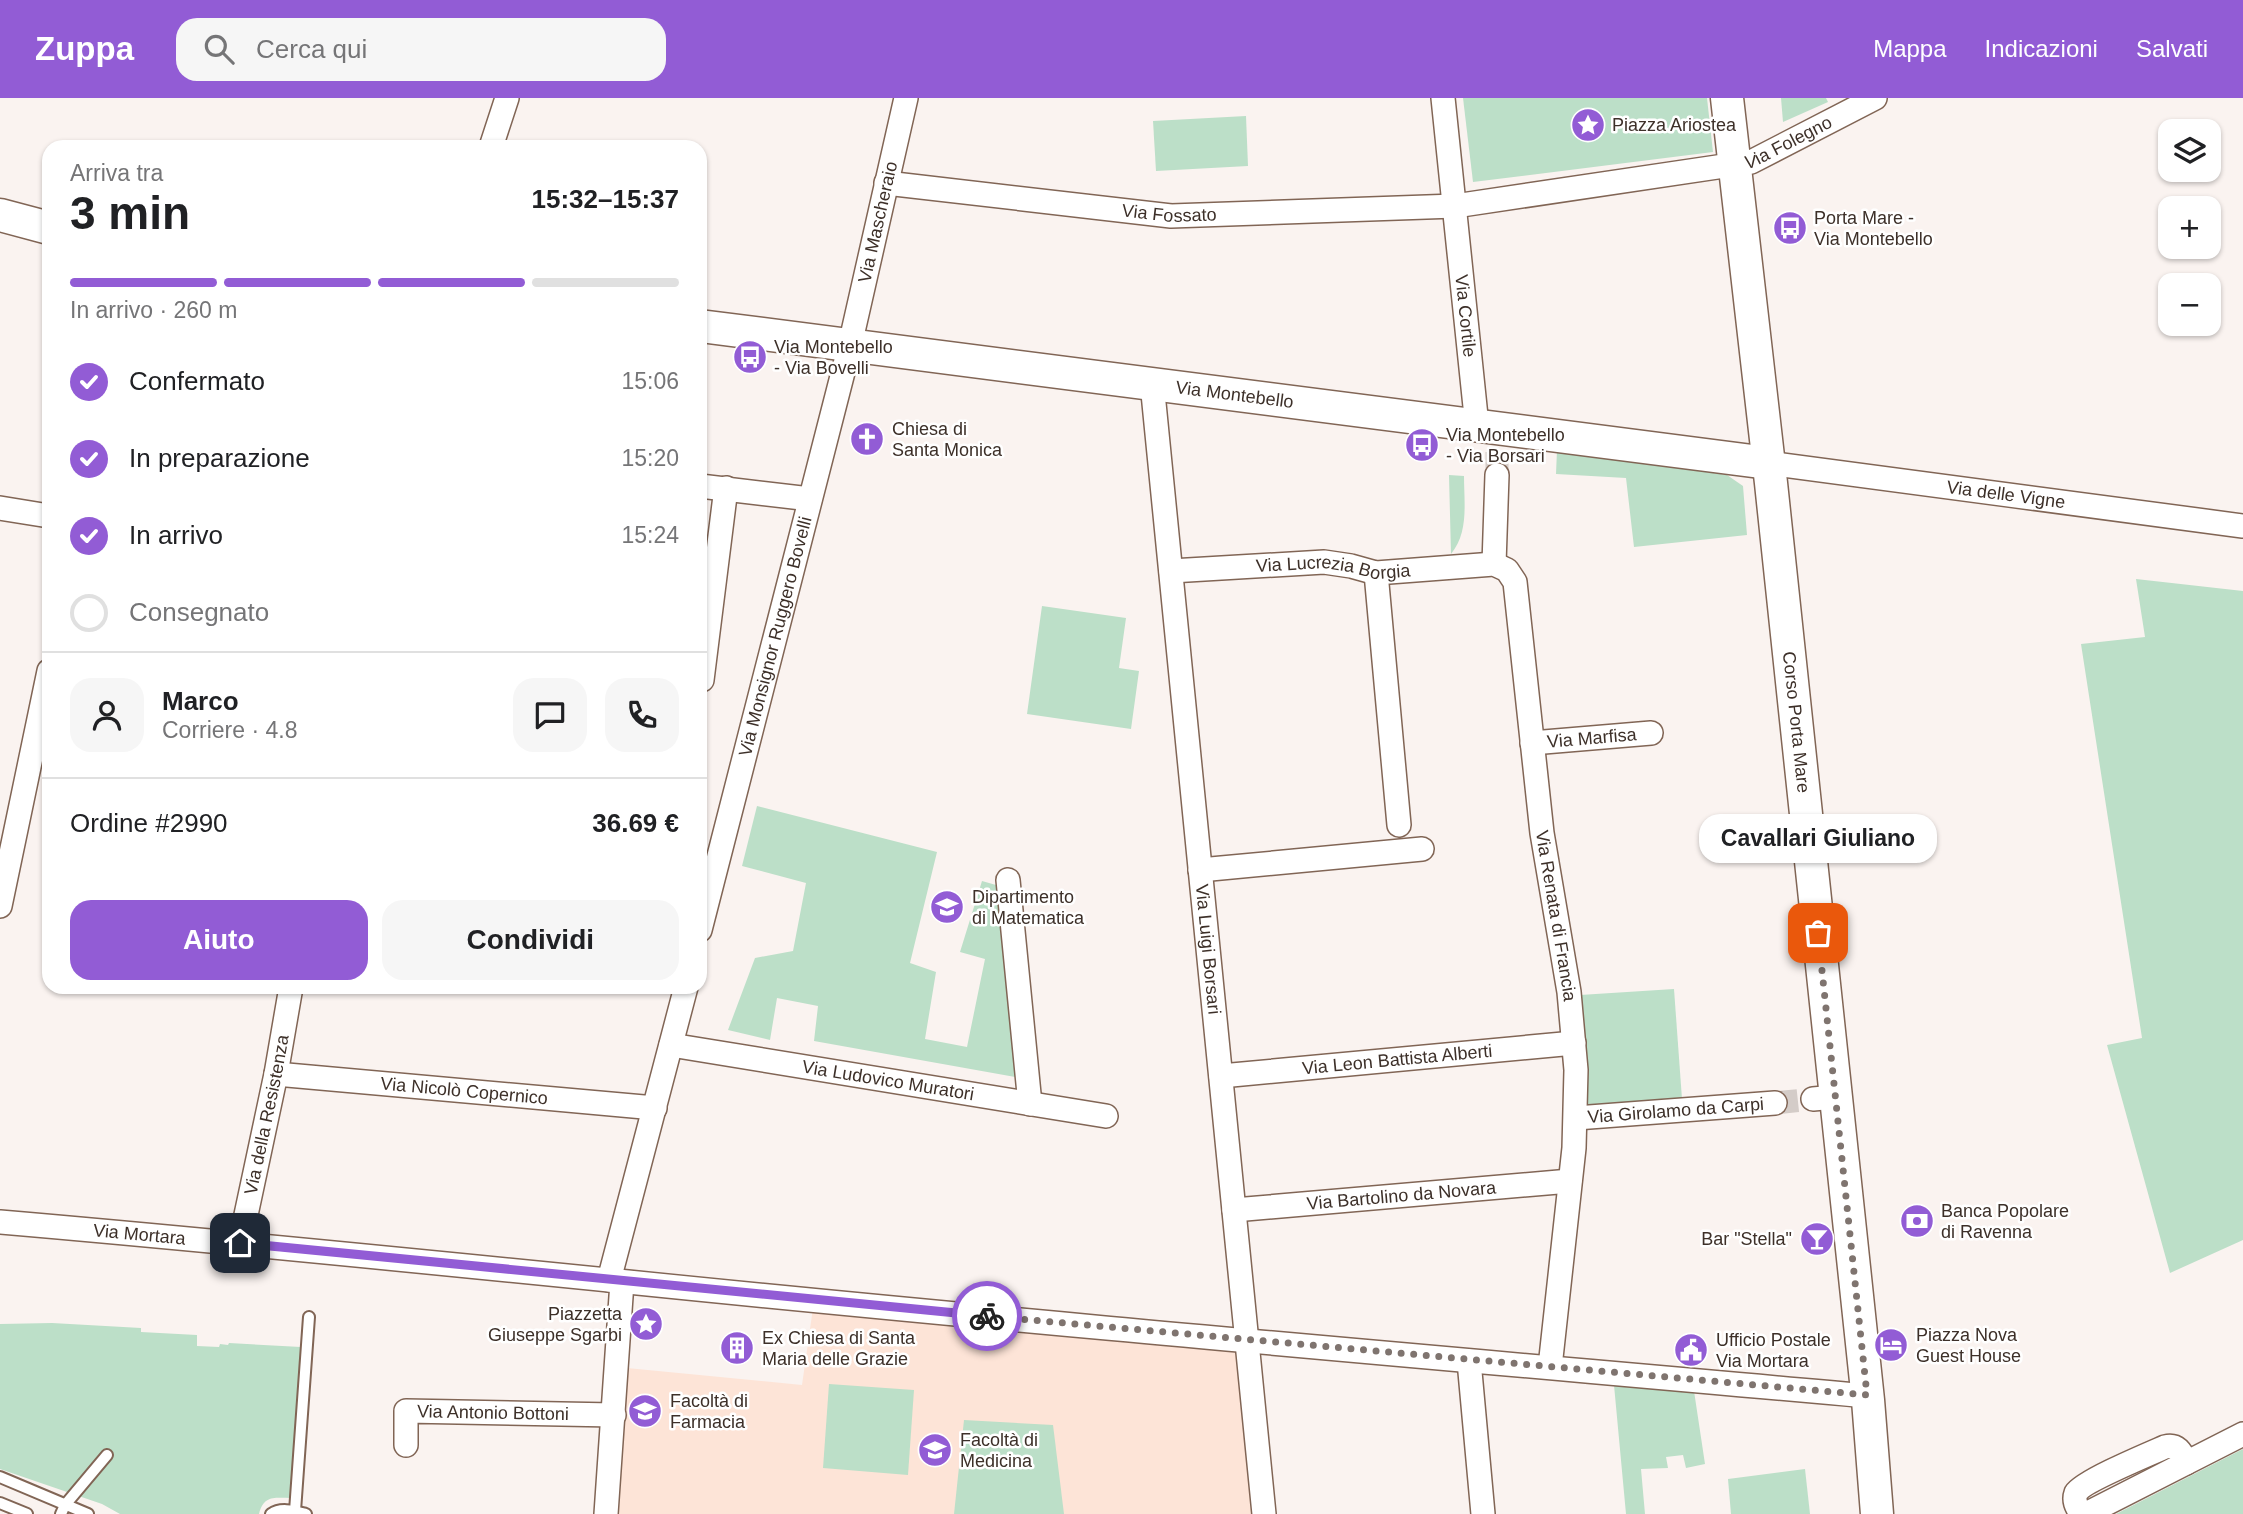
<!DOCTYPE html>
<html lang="it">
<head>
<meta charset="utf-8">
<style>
	:root { --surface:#fff; --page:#f6f6f6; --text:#202124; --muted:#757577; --line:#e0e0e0; --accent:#925cd5 }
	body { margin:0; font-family:Arial,sans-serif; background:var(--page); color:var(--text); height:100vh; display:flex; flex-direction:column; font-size:26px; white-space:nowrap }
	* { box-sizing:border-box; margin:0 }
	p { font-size:23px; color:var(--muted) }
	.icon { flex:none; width:38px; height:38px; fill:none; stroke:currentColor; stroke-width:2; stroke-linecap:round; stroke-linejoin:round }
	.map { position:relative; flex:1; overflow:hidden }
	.details { position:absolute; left:42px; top:42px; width:665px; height:854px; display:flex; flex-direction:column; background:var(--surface); border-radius:21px; box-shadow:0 2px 5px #0004 }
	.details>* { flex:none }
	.fabs { position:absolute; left:2158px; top:21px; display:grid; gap:14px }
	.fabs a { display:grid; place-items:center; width:63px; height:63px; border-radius:14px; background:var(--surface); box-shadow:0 2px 5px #0004; font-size:35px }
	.pin { position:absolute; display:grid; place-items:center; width:60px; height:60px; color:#fff; margin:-30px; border-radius:14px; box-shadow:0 4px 10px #0006 }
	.courier { position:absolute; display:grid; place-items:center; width:70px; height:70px; margin:-35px; border:5px solid #925cd5; border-radius:50%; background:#fff; color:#222; box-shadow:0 2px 9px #0007 }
	.bubble { position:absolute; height:49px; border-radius:21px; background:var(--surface); box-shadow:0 2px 5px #0004; font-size:23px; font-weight:700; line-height:49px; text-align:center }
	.overview em { font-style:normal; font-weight:700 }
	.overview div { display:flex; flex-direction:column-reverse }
	.overview { display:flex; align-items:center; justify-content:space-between; height:119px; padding:0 28px }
	h1 { font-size:46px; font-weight:700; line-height:52px }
	.bar { display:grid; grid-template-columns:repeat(4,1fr); gap:10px 7px; align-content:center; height:84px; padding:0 28px }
	.bar i { height:9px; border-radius:5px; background:var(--line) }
	.bar .active { background:var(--accent) }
	.bar p { grid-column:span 4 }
	.line { display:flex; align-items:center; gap:18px; padding:0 28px; border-top:2px solid var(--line) }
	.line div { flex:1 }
	.round { display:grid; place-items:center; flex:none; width:74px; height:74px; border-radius:21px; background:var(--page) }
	ol { padding:0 28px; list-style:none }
	li { display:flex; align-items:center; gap:21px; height:77px }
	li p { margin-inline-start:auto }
	li .icon { padding:7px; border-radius:50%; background:var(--accent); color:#fff; stroke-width:4 }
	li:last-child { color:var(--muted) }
	li i { width:38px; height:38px; border:4px solid var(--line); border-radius:50% }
	.action { display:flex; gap:14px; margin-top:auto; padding:14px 28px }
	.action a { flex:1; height:80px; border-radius:21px; background:var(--accent); color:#fff; font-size:28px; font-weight:700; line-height:80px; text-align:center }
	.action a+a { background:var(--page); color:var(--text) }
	header { display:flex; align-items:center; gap:42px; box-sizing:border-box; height:98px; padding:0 35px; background:var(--accent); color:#fff }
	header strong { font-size:33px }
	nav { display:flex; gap:38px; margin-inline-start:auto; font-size:24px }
	.search { width:490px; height:63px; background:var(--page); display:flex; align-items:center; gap:18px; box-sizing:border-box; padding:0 24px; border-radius:21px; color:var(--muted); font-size:26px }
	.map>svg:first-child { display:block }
	.built { fill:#fde4d7 }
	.green { fill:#bcdfc8 }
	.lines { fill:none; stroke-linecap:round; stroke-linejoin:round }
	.street-tunnel { stroke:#d4ccc8; stroke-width:23; stroke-dasharray:23 11; stroke-linecap:butt }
	.lane-casing { stroke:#816555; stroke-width:14 }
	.street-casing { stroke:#816555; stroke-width:26 }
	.secondary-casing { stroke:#816555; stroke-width:35 }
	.lane { stroke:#fff; stroke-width:10 }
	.street { stroke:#fff; stroke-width:23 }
	.secondary { stroke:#fff; stroke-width:32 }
	.done { stroke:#7f746f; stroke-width:7; stroke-dasharray:0 12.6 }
	.route { stroke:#925cd5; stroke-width:9 }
	.labels { text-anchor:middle; stroke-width:5; stroke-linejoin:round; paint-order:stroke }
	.poi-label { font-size:18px; fill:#3d3029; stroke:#fff; text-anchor:start }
	.street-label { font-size:18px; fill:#3d3029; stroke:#fff }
</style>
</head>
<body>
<header>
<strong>Zuppa</strong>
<div class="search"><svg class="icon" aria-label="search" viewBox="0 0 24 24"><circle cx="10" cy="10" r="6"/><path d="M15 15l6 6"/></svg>Cerca qui</div>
<nav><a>Mappa</a><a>Indicazioni</a><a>Salvati</a></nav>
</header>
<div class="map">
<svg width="2243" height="1416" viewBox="0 0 2243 1416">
	<rect width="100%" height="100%" fill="#faf3f0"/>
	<polygon class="built" points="814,1203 1240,1242 1257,1416 613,1416 627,1270 802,1287"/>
	<g class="green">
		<polygon points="1463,0 1707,0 1713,54 1473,84"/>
		<polygon points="1781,0 1826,0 1828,4 1783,24"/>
		<polygon points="1246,18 1248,68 1156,73 1153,23"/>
		<polygon points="1557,352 1727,377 1743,388 1747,437 1634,449 1626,380 1556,376"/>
		<path d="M1449,377l15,1c0,27 5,56 -13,78z"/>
		<polygon points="2136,481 2243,493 2243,1142 2170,1175 2107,947 2142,940 2081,546 2145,539"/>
		<polygon points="1042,508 1126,520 1119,570 1139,573 1131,631 1027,616"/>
		<polygon points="757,708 937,754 910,865 936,874 925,941 967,949 985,861 960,854 982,783 1003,789 1021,980 814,943 818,908 777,900 770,942 728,932 755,860 793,853 806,785 742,768"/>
		<polygon points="1674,891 1682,1001 1588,1007 1580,897"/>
		<path d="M52,1225l89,5v4l56,3v11l22,1 1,-3 8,1 1,-2 72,4 -10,151c-17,0 -27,-3 -32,16h-139l-18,-10 -102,-35v-145z"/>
		<polygon points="829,1286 914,1292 908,1377 823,1370"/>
		<polygon points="1614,1287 1694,1293 1705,1366 1686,1370 1683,1357 1666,1359 1668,1370 1641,1371 1645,1416 1626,1416"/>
		<polygon points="964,1322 1053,1327 1064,1416 954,1416"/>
		<polygon points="2243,1351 2243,1416 2116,1416"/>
		<polygon points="1805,1371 1810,1416 1731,1416 1728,1381"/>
	</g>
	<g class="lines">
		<g class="street-tunnel">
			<polyline points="1497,377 1497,344"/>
			<polyline points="1775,1005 1813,1001"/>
		</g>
		<g class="lane-casing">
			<g id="lane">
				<polyline points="0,1379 88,1416"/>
				<polyline points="0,1405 27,1416"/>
				<polyline points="295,1413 309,1219"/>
				<polyline points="61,1416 65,1407 107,1357"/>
				<path d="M271,1416c10,-7 23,-3 35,0"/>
			</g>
		</g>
		<g class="street-casing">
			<g id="street">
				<path id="s1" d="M1443,0l34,328"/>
				<polyline points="491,49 507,0"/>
				<path id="s2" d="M886,85l285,33 284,-10 296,-44 124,-64"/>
				<path id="s3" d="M1152,285l112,1131"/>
				<path id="s4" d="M1768,365l475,63"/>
				<polyline points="700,388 810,401"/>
				<polyline points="0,410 49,418"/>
				<polyline points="1494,466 1497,377"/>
				<path id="s5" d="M1171,473l153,-9 27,4 25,7 118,-9 13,6 8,12 27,251 27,159 7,78 -2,78 -24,219"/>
				<polyline points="1376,475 1399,727"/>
				<polyline points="702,582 726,390"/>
				<path id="s6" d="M1532,645l119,-10"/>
				<polyline points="1200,772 1422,751"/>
				<polyline points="1008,782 1030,1006"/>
				<polyline points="0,808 49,573"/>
				<path id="s7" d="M700,832l150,-585 56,-247"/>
				<path id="s8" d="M671,947l435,71"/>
				<path id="s9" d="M276,976l379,34"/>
				<path id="s10" d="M1221,978l353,-33"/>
				<polyline points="1813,1001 1835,999"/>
				<path id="s11" d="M1576,1020l199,-15"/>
				<path id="s12" d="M1234,1112l336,-29"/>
				<path id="s13" d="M0,1124c210,18 419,39 628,60 413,42 826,77 1239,114"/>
				<path id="s14" d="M240,1145l36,-169 15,-87"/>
				<polyline points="609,1182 686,889"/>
				<polyline points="1469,1263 1483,1416"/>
				<path id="s15" d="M406,1347v-34l208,4"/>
				<polyline points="606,1416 622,1184"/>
				<path d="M2081,1416c-4,-7 -8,-13 -5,-21 6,-11 73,-39 89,-46 12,-3 17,5 21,16"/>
				<polyline points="2086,1416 2243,1336"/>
			</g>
		</g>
		<g class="secondary-casing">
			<g id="secondary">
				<path id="s16" d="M1727,0l44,385 97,917 9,114"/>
				<polyline points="0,117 49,130"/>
				<path id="s17" d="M700,228l1068,137"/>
			</g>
		</g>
		<use href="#lane" class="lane"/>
		<use href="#street" class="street"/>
		<use href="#secondary" class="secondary"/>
	</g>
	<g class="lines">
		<polyline class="done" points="987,1218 1867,1297 1818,835"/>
		<polyline class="route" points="240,1145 987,1218"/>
	</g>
	<defs>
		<g id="sight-disc" transform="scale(1.75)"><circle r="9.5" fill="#925cd5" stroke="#fff"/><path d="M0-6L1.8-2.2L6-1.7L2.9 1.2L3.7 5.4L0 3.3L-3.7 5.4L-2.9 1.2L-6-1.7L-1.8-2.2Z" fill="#fff"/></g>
		<g id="bus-disc" transform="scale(1.75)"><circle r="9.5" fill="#925cd5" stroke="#fff"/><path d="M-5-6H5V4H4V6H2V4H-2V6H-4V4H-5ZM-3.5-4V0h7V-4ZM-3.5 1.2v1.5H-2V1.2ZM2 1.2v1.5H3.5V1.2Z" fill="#fff"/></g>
		<g id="church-disc" transform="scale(1.75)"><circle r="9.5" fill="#925cd5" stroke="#fff"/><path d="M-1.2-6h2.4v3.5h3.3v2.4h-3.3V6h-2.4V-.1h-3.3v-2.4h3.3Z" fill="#fff"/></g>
		<g id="university-disc" transform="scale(1.75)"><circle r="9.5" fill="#925cd5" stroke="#fff"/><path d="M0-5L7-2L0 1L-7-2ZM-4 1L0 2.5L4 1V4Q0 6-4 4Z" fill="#fff"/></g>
		<g id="bank-disc" transform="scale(1.75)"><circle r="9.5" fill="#925cd5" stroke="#fff"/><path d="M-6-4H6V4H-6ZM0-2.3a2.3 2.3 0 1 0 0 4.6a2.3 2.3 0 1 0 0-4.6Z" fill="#fff"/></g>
		<g id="bar-disc" transform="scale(1.75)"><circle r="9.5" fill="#925cd5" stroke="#fff"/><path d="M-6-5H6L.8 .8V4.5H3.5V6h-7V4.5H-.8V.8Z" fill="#fff"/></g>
		<g id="hotel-disc" transform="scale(1.75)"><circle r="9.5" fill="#925cd5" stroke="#fff"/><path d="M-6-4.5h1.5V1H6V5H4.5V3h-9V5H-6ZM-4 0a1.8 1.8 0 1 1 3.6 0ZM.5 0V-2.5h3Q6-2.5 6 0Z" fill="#fff"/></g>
		<g id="building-disc" transform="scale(1.75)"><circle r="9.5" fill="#925cd5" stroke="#fff"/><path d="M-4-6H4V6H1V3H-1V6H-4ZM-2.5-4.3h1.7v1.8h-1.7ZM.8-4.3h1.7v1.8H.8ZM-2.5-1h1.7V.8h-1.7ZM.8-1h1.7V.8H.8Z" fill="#fff"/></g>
		<g id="civic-disc" transform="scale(1.75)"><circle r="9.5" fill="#925cd5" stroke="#fff"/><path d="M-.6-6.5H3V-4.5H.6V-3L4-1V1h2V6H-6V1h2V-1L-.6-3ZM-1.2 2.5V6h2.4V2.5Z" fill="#fff"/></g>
	</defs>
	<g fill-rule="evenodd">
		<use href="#sight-disc" x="1588" y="27"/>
		<use href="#bus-disc" x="1790" y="130"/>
		<use href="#bus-disc" x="750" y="259"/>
		<use href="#church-disc" x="867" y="341"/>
		<use href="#bus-disc" x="1422" y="347"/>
		<use href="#university-disc" x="947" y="809"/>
		<use href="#bank-disc" x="1917" y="1123"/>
		<use href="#bar-disc" x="1817" y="1141"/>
		<use href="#sight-disc" x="646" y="1226"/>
		<use href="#hotel-disc" x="1891" y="1247"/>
		<use href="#building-disc" x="737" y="1250"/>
		<use href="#civic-disc" x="1691" y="1252"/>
		<use href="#university-disc" x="645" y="1313"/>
		<use href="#university-disc" x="935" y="1352"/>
	</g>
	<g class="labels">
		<g class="poi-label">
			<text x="1612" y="33">Piazza Ariostea</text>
			<text x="1814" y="126">Porta Mare -<tspan x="1814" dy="21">Via Montebello</tspan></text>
			<text x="774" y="255">Via Montebello<tspan x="774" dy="21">- Via Bovelli</tspan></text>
			<text x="892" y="337">Chiesa di<tspan x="892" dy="21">Santa Monica</tspan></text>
			<text x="1446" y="343">Via Montebello<tspan x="1446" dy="21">- Via Borsari</tspan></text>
			<text x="972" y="805">Dipartimento<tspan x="972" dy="21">di Matematica</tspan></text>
			<text x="1941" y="1119">Banca Popolare<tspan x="1941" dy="21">di Ravenna</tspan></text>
			<text x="1792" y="1147" text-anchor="end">Bar "Stella"</text>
			<text x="622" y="1222" text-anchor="end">Piazzetta<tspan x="622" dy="21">Giuseppe Sgarbi</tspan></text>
			<text x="1916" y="1243">Piazza Nova<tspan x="1916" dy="21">Guest House</tspan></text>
			<text x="762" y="1246">Ex Chiesa di Santa<tspan x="762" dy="21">Maria delle Grazie</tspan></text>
			<text x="1716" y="1248">Ufficio Postale<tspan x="1716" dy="21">Via Mortara</tspan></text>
			<text x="670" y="1309">Facoltà di<tspan x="670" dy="21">Farmacia</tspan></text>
			<text x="960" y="1348">Facoltà di<tspan x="960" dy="21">Medicina</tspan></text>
		</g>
		<g class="street-label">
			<text dy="6" stroke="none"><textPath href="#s2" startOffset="912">Via Folegno</textPath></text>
			<text dy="6" stroke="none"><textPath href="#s2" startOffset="285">Via Fossato</textPath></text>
			<text dy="6" stroke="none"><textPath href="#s7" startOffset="730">Via Mascheraio</textPath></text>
			<text dy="6" stroke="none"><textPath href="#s1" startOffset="219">Via Cortile</textPath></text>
			<text dy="6" stroke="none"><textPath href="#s17" startOffset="539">Via Montebello</textPath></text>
			<text dy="6" stroke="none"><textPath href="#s4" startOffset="240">Via delle Vigne</textPath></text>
			<text dy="6" stroke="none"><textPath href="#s5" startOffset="163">Via Lucrezia Borgia</textPath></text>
			<text dy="6" stroke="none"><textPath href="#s7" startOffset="303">Via Monsignor Ruggero Bovelli</textPath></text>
			<text dy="6" stroke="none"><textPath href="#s16" startOffset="628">Corso Porta Mare</textPath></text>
			<text dy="6" stroke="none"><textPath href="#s6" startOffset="60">Via Marfisa</textPath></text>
			<text dy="6" stroke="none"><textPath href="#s5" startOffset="690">Via Renata di Francia</textPath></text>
			<text dy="6" stroke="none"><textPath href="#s3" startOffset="569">Via Luigi Borsari</textPath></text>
			<text dy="6" stroke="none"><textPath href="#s10" startOffset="177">Via Leon Battista Alberti</textPath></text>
			<text dy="6" stroke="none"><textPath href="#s8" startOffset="220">Via Ludovico Muratori</textPath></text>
			<text dy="6" stroke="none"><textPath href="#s9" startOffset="189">Via Nicolò Copernico</textPath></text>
			<text dy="6" stroke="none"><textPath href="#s11" startOffset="100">Via Girolamo da Carpi</textPath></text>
			<text dy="6" stroke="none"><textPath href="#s14" startOffset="131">Via della Resistenza</textPath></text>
			<text dy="6" stroke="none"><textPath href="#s12" startOffset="168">Via Bartolino da Novara</textPath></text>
			<text dy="6" stroke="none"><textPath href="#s13" startOffset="140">Via Mortara</textPath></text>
			<text dy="6" stroke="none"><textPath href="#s15" startOffset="121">Via Antonio Bottoni</textPath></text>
		</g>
	</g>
</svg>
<div class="fabs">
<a><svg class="icon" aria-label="layers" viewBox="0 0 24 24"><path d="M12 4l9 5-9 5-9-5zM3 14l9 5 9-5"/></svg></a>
<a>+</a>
<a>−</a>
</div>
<div class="pin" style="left:1818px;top:835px;background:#ea580c"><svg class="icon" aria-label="bag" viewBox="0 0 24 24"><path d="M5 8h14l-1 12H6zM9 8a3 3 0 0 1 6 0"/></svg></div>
<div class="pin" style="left:240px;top:1145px;background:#1f2937"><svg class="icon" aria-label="home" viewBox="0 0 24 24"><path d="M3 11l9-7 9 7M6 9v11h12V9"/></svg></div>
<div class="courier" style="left:987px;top:1218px"><svg class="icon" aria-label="bike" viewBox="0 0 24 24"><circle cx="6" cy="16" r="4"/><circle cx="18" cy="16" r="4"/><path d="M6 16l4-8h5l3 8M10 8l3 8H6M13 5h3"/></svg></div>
<div class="bubble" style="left:1699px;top:716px;width:238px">Cavallari Giuliano</div>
<section class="details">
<div class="overview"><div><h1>3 min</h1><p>Arriva tra</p></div><em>15:32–15:37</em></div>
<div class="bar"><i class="active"></i><i class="active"></i><i class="active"></i><i></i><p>In arrivo · 260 m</p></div>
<ol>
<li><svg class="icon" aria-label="check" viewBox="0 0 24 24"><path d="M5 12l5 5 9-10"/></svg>Confermato<p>15:06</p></li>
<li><svg class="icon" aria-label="check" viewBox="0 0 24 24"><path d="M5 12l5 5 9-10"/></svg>In preparazione<p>15:20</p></li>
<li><svg class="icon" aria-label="check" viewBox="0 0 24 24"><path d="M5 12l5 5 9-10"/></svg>In arrivo<p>15:24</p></li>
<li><i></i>Consegnato</li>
</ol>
<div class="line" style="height:126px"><a class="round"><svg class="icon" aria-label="person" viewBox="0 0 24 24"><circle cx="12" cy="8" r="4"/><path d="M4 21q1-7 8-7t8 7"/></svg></a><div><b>Marco</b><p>Corriere · 4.8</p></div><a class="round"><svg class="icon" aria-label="chat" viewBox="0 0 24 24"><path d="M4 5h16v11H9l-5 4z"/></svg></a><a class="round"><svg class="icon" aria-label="phone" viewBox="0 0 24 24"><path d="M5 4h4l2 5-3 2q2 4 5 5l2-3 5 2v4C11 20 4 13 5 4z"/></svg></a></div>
<div class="line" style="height:91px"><div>Ordine #2990</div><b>36.69 €</b></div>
<div class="action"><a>Aiuto</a><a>Condividi</a></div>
</section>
</div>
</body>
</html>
